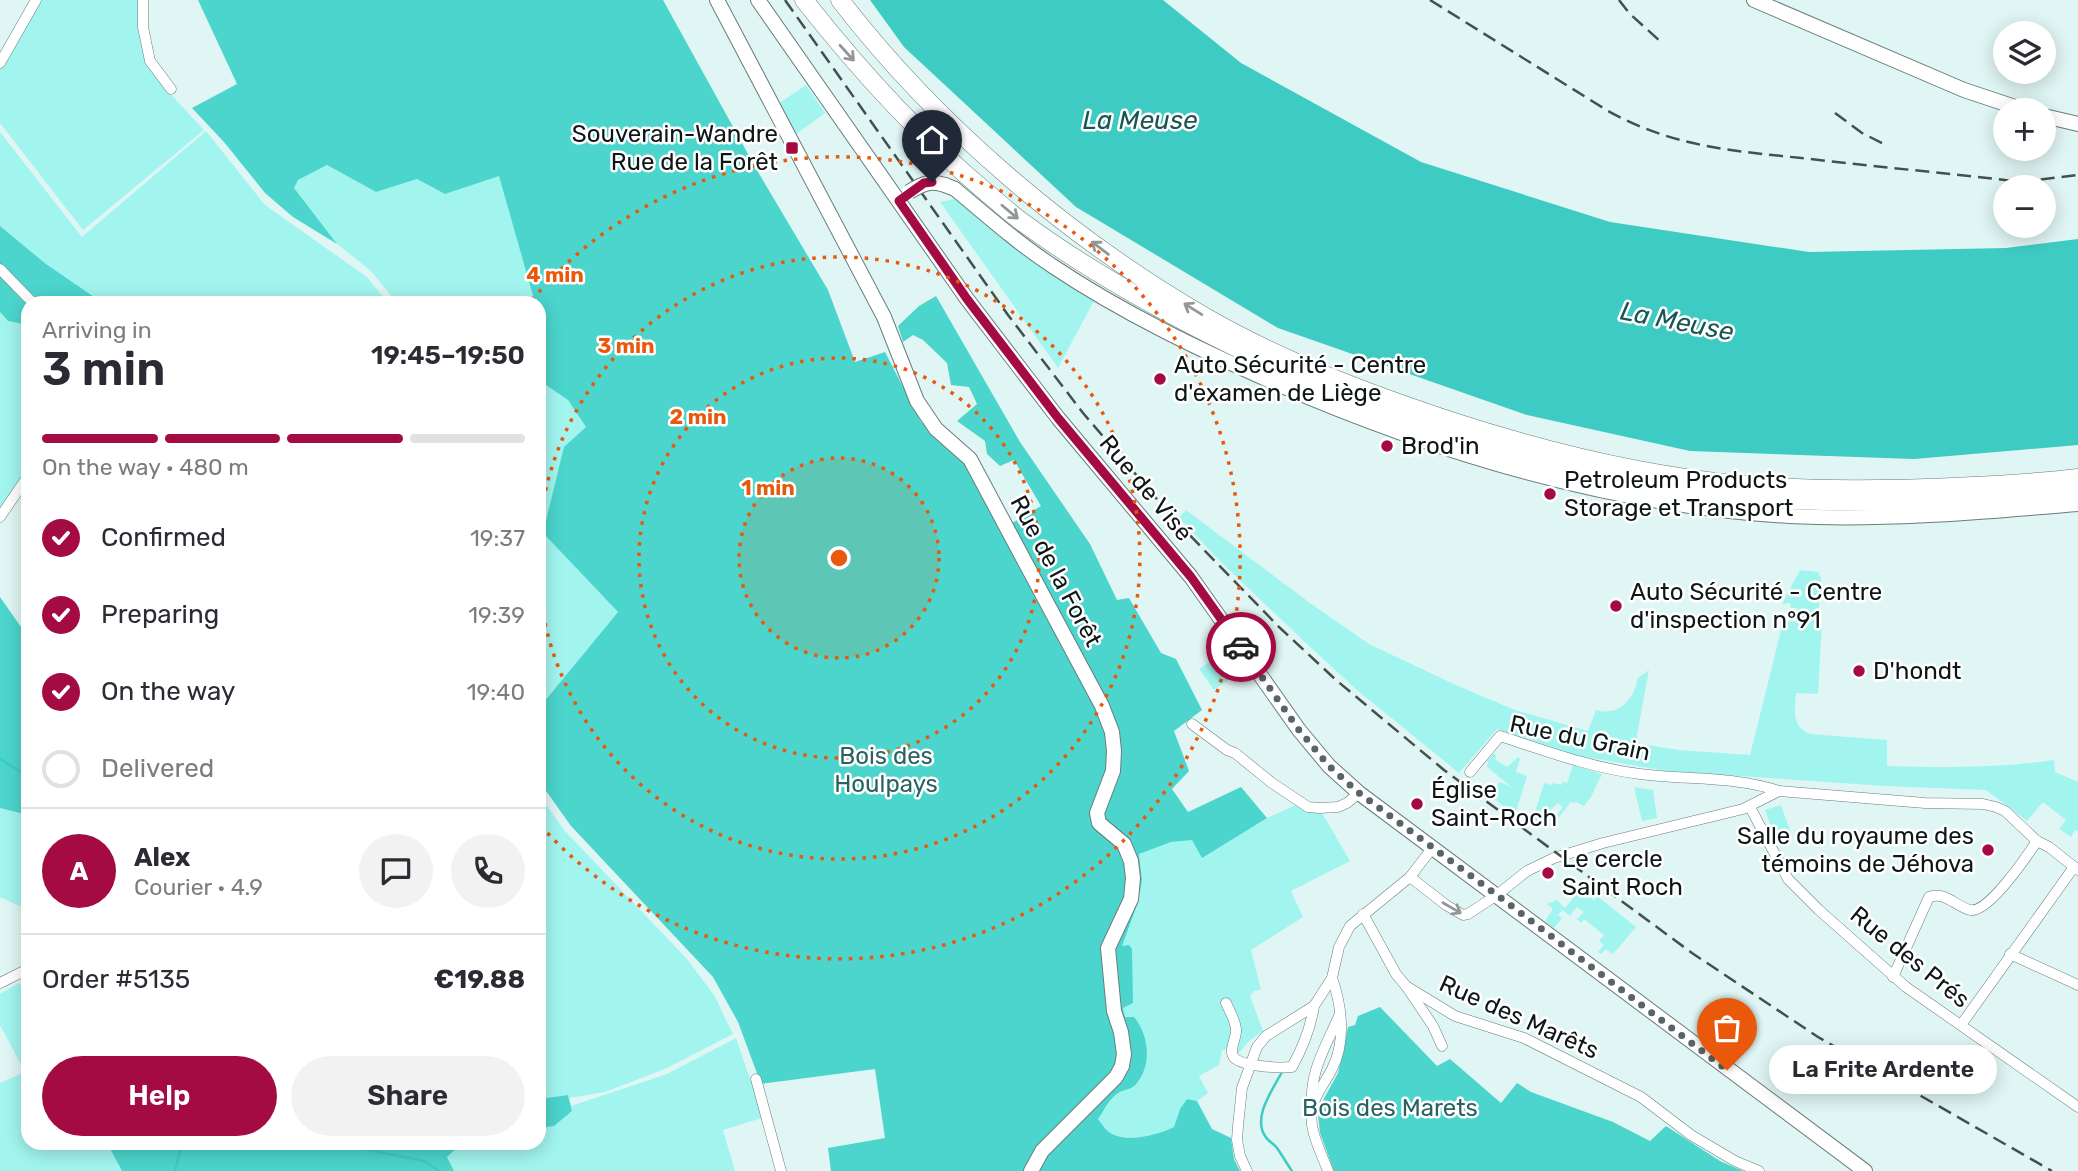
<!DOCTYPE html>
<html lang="en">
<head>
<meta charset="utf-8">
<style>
	:root { --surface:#fff; --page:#f2f2f3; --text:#2b2b33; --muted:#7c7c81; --line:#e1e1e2; --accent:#a40b42 }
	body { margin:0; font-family:Rubik,sans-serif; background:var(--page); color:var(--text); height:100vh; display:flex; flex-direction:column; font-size:26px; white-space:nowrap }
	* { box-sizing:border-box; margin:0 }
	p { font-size:23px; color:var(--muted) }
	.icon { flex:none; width:38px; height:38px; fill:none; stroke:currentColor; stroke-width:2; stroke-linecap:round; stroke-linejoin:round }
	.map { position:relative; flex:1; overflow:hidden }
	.panel { position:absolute; left:21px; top:296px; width:525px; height:854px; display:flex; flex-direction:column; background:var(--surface); border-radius:21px; box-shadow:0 4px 18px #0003 }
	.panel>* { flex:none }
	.tools { position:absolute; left:1993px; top:21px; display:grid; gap:14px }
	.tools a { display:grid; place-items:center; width:63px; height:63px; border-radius:50%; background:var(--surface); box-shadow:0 4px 18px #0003; font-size:35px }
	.pin { position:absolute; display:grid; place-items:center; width:60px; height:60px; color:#fff; margin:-72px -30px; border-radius:50% 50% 50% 0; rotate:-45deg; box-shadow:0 0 7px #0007 }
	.pin .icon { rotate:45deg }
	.courier { position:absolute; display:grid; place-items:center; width:70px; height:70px; margin:-35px; border:5px solid #a40b42; border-radius:50%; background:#fff; color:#222; box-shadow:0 2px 9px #0007 }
	.bubble { position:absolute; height:49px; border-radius:24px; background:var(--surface); box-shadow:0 4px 18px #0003; font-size:23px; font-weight:600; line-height:49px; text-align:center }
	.overview em { font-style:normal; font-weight:600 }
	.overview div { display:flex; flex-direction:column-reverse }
	.overview { display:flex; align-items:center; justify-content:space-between; height:119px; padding:0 21px }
	h1 { font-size:46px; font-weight:600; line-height:52px }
	.bar { display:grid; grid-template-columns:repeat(4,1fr); gap:10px 7px; align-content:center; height:84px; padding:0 21px }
	.bar i { height:9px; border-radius:5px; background:var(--line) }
	.bar .selected { background:var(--accent) }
	.bar p { grid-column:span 4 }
	.line { display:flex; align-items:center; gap:18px; padding:0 21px; border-top:2px solid var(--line) }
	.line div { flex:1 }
	.round { display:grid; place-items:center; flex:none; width:74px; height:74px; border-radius:37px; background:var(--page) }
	ol { padding:0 21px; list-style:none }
	li { display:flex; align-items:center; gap:21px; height:77px }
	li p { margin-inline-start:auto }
	li .icon { padding:7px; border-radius:50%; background:var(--accent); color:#fff; stroke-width:4 }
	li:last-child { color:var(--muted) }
	li i { width:38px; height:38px; border:4px solid var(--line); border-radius:50% }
	.cta { display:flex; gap:14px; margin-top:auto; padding:14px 21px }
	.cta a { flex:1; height:80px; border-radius:42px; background:var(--accent); color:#fff; font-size:28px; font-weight:600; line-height:80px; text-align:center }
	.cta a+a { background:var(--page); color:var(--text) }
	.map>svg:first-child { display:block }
	.green { fill:#a2f5ef }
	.forest { fill:#4bd5cd }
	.water { fill:#3ecbc3 }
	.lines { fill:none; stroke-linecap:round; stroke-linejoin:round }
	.stream { stroke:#3ecbc3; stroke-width:2.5 }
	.street-casing { stroke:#6a7d7b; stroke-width:11 }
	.secondary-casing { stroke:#6a7d7b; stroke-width:16 }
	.highway-casing { stroke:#6a7d7b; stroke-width:19 }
	.street { stroke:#fff; stroke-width:10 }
	.secondary { stroke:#fff; stroke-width:14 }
	.highway { stroke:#fff; stroke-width:18 }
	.rail { stroke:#44504e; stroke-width:2.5; stroke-dasharray:14 7; stroke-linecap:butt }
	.secondary-bridge-casing { stroke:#6a7d7b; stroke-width:16; stroke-linecap:butt }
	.secondary-bridge { stroke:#fff; stroke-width:14 }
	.oneway { stroke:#939796 }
	.done { stroke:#586564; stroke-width:7; stroke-dasharray:0 12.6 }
	.route { stroke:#a40b42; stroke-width:9 }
	.ring { fill:none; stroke:#e8590c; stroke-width:3.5; stroke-dasharray:3.5 7 }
	.poi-dot { fill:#a40b42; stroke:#fff; stroke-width:2.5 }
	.labels { text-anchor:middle; stroke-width:5; stroke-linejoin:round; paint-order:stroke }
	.poi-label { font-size:24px; fill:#0f1716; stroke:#fff; text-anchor:start }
	.street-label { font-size:24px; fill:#0f1716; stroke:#fff }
	.park-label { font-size:24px; fill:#2a625f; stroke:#fff }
	.water-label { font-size:26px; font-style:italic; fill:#1b5552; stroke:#fff }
	.centre { fill:#e8590c; stroke:#fff; stroke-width:3.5 }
	.ring-label { font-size:21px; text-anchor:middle; font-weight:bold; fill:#e8590c; stroke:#fff; stroke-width:5; stroke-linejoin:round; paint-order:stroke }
</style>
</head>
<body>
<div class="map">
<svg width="2078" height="1171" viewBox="0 0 2078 1171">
	<rect width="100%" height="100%" fill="#e0f6f4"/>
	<g class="green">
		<polygon points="40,0 138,0 139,30 163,86 204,130 83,230 0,123 0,69"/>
		<polygon points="806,85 825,113 795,135 778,104"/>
		<polygon points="206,131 265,205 367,277 388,303 103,303 46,264 0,226 0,132 82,237"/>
		<polygon points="327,165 376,192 417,179 445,194 499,175 535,303 397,303 371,271 337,244 293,188 298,180"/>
		<polygon points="955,199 1095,299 1058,368 940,202"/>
		<polygon points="0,312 8,321 28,325 28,469 0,511"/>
		<polygon points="539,370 546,385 568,400 586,427 543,533 618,612 539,708"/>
		<path d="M1186,510l124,93 59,41 89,42 57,24 73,21 8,-21c23,7 38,-11 42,-32l11,-8 -12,65 1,7 3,2 38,6 71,5 33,-133 15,-1 -1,-13h-6l-1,-5 -8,1 18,-34 18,2 3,6 -3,43h4l-4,73 -22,-1c-1,17 -5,33 14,41l77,6v26c55,2 111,2 167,-6l1,12 23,10v49l-3,-1 -4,7 -12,-8 7,-9 -23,-18 -16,19 -41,-31 -102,-4 -218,-15 -92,-16 -77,-26 -38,44 -102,-83 -49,-45 -82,-78 -47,-49z"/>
		<polygon points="1231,646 1246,667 1214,690 1199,669"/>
		<polygon points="1494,753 1497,756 1495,759 1507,767 1518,757 1520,759 1516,772 1527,776 1515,815 1489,795 1500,782 1511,787 1486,766 1489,763 1487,761"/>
		<polygon points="1573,765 1602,774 1591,797 1584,806 1576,802 1574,803 1571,802 1559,817 1557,815 1563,807 1558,803 1543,816 1542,813 1539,823 1532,821 1544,783 1552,785 1553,783 1561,785 1563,782 1567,783"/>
		<polygon points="1634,787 1653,790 1657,818 1642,821"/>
		<polygon points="539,795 565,831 687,959 714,995 733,1034 665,1069 605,1092 569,1098 568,1095 539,1099"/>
		<path d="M1298,804l23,7 29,50 -59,30 12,26 -52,33 10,40 -7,1 -4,5 13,35 -15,11 -9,11 -10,-6 -7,4 -3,14 -20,11 9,17 -11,8 -10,-2 -7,10 -6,18c-17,8 -48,17 -65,5 -4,-3 -8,-9 -11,-13l15,-22 8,-7 4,-73 -2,-9 10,-6 -2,-25 -10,-30 21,-67 -3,-26 32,-12 21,-3 10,18 65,-39z"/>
		<polygon points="1781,805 1792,836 1776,842 1765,810"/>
		<polygon points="0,808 28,815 28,910 0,897"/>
		<polygon points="1580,890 1594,900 1597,896 1636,927 1613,954 1606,949 1601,954 1598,952 1604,945 1599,941 1604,935 1584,919 1581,923 1577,919 1584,912 1577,907 1570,916 1562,910 1558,915 1562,918 1554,928 1545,921 1553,909 1547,904 1557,900 1565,908"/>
		<polygon points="19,983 28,1000 28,1143 107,1143 122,1171 0,1171 0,1083 25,1072 0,1025 0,994"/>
		<polygon points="736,1038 750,1079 752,1079 762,1118 723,1130 735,1171 454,1171 447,1157 457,1148 467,1143 539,1143 539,1127 572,1112 571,1106 667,1074"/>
	</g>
	<g class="forest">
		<path d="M198,0h465l95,172 70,118 27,72 30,-10 36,70 47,41 34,66 39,-23 -27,-46 -14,6 -13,-12 -2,-13 -28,-20 20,-17 -8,-17 -18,-2 -4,-22 -24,-23 -10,-5 -10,7 -5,-16 21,-20 17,-10 84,146 70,102 27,56 12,-2 32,55 15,6 26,51 -28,21 15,40 -17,18 16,23 53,-25 26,31 -65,40 -10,-18 -21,2 -32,12 3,26 -4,22 -16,44 7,-1 3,4 1,54 -10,5 2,9h9c15,18 18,47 3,66 -5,7 -13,6 -19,10 -9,6 -14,18 -20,26 3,4 7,10 11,13 17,12 48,3 65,-5l6,-18 7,-10 10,2 15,28 19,9 3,21 6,12h-409l-3,-23 57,-10 -10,-69 -114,15 -23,-62 -25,-45 -142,-151 -32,-45v-73l79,-96 -75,-79 21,-86 22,-20 -18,-27 -22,-15 -7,-15v-67h-4l-36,-127 -54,18 -28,-15 -41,13 -49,-27 -29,15 -4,8 43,56 -44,-27 -28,-24 -41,-51 -32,-34 45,-24z"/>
		<polygon points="0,226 46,264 103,303 28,303 28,325 8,321 0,312"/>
		<polygon points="0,597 28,637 28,815 0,808"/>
		<polygon points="1380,1007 1437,1066 1450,1059 1501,1103 1517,1083 1531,1092 1613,1122 1650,1141 1666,1126 1720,1161 1743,1171 1334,1171 1320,1133 1318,1114 1321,1104 1338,1073 1348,1027 1355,1025 1358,1016"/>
		<polygon points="568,1095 572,1111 554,1126 539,1128 539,1099"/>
		<polygon points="107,1143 467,1143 457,1148 447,1157 454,1171 122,1171"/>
	</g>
	<polygon class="water" points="870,0 1163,0 1241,63 1421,162 1610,222 1809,252 2006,248 2078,239 2078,445 1914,459 1690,451 1527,415 1278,328 1076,207 904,47"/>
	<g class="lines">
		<g class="stream">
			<polyline points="0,759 28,776"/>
			<path d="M1283,1070c-9,18 -31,46 -18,66 3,5 9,8 12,12 5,7 10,16 15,23"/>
			<polyline points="297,1143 307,1146 364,1149 424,1161 439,1171"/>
			<polyline points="175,1171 182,1143"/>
		</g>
		<g class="street-casing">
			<g id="street">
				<polyline points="143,0 143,27 150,61 171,89"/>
				<polyline points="0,63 36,0"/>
				<polyline points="0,269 33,303"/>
				<polyline points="0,517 28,476"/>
				<polyline points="1192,724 1227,750 1235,753 1272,783 1308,807 1319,808 1338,807 1347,803 1359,793"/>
				<path d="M1470,772l30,-36c46,15 92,32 140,38 46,6 95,2 139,17"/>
				<polyline points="1750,807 1788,879 1819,910 1906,987 2078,1107"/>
				<polyline points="1410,877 1446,905 1463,915 1468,914 1497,895 1527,871 1554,858 1603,843 1743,809 1779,791 1925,803 1983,804 1996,807 2005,811 2037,841 2049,847 2078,870"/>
				<polyline points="1363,914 1396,974 1406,986 1455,1016 1524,1038 1641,1097 1691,1135 1735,1161 1759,1171"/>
				<polyline points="2010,954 2078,985"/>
				<path d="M1893,977l36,-80c16,-6 26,9 41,13 18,4 57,-54 67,-69"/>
				<polyline points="0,983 28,969"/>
				<polyline points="1406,986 1433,1026 1442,1046"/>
				<path d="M1226,1003c4,8 9,17 10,26 1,9 -7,19 -3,27 6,11 48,12 59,11 10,-18 19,-41 22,-61"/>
				<polyline points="1961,1025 2074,867"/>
				<polyline points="756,1079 781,1171"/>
				<path d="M1312,1107c-3,-35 14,-61 27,-91"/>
				<polyline points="1247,1171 1240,1156 1237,1140 1238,1126 1242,1088 1257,1047 1266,1036 1314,1006 1332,978 1339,947 1350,926 1410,877 1433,847"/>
				<path d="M1328,1171c-7,-19 -20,-42 -16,-63 3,-13 14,-27 20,-39 14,-27 10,-63 0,-91"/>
			</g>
		</g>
		<g class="secondary-casing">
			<g id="secondary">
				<polyline points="717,0 884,317 917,401 936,429 970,459 1102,706 1112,732 1114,751 1113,771 1097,813 1099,823 1124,844 1131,861 1133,878 1131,899 1108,948 1114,1011 1121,1032 1124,1054 1122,1066 1116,1077 1042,1151 1031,1171"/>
				<polyline points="758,0 967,299 1058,418 1191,577 1299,730 1329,766 1359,793 1865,1171"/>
				<polyline points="1754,0 1964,90 2024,110"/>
				<polyline points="2044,116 2078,124"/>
				<path d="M945,185l10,4c32,27 64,55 99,78 69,46 144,82 219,115 163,71 337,124 516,134 96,5 193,-4 289,-12"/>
			</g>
		</g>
		<g class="highway-casing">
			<g id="highway">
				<path d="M804,0c55,70 114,135 182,192 13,11 25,22 39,32 64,47 133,85 204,120 130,65 276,116 420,141 99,17 200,19 300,15 43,-2 86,-4 129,-9"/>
				<path d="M840,0c96,125 230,239 367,318 77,44 160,75 244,103 95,31 193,55 293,64 69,6 139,5 209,2 41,-2 84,-4 125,-9"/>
			</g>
		</g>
		<use href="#street" class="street"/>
		<use href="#secondary" class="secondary"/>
		<use href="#highway" class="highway"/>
		<g class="rail">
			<polyline points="785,0 1008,315 1083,413 1174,519 1279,627 1336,680 1444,770 1692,953 1818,1037 2052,1171"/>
			<path d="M1430,0l178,111c71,39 133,40 211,49 62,7 124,13 186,20l24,1 49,-6"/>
			<polyline points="1619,0 1629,13 1661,42"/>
			<polyline points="1835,113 1862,133 1886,145"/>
		</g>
		<g class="secondary-bridge-casing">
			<path id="secondary-bridge" d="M909,192c13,-8 21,-12 36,-7"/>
		</g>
		<use href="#secondary-bridge" class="secondary-bridge"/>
	</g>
	<defs><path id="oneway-shaft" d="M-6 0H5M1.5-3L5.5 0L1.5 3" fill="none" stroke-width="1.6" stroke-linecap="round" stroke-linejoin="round" transform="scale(1.75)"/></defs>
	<g class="oneway">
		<use href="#oneway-shaft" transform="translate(847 53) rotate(48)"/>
		<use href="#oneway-shaft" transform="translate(1010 212) rotate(40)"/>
		<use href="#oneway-shaft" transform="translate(1100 248) rotate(-143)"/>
		<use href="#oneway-shaft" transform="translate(1193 309) rotate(-148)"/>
		<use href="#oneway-shaft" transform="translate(1452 908) rotate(30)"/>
	</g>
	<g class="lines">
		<polyline class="done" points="1241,647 1299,730 1329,766 1359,793 1497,895 1727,1070"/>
		<polyline class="route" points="932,182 924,183 899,201 967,299 1058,418 1191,577 1241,647"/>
	</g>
	<circle cx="839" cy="558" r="100" fill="#e8590c" fill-opacity=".12"/>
	<g class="ring">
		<circle cx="839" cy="558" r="100"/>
		<circle cx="839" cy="558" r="200"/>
		<path d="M539 532A301 301 0 1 1 539 584"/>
		<path d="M532 300A401 401 0 1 1 541 826"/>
	</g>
	<g class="poi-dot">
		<rect x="785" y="141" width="14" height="14" rx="3.5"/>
		<circle cx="1160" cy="379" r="7"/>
		<circle cx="1387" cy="446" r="7"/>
		<circle cx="1550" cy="494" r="7"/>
		<circle cx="1616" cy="606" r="7"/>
		<circle cx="1859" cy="671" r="7"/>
		<circle cx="1417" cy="804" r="7"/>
		<circle cx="1988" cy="850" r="7"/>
		<circle cx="1548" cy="873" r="7"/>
	</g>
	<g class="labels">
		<g class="poi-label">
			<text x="778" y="142" text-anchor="end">Souverain-Wandre<tspan x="778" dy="28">Rue de la Forêt</tspan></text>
			<text x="1174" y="373">Auto Sécurité - Centre<tspan x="1174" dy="28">d'examen de Liège</tspan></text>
			<text x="1401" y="454">Brod'in</text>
			<text x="1564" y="488">Petroleum Products<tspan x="1564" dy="28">Storage et Transport</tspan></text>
			<text x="1630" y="600">Auto Sécurité - Centre<tspan x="1630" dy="28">d'inspection n°91</tspan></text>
			<text x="1873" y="679">D'hondt</text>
			<text x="1431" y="798">Église<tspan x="1431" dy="28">Saint-Roch</tspan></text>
			<text x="1974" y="844" text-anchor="end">Salle du royaume des<tspan x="1974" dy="28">témoins de Jéhova</tspan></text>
			<text x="1562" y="867">Le cercle<tspan x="1562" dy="28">Saint Roch</tspan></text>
		</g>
		<g class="street-label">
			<text transform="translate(1146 488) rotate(50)" y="8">Rue de Visé</text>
			<text transform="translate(1056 571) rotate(62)" y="8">Rue de la Forêt</text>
			<text transform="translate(1580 738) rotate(12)" y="8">Rue du Grain</text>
			<text transform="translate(1910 957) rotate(39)" y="8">Rue des Prés</text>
			<text transform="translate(1519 1017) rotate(24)" y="8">Rue des Marêts</text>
		</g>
		<g class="park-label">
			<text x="886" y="764">Bois des<tspan x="886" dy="28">Houlpays</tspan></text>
			<text x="1390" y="1116">Bois des Marets</text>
		</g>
		<g class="water-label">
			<text x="1140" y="129">La Meuse</text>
			<text transform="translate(1677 321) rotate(11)" y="9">La Meuse</text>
		</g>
	</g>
	<circle cx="839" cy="558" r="10" class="centre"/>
	<g class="ring-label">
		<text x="555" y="282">4 min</text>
		<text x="626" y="353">3 min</text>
		<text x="698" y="424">2 min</text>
		<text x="768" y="495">1 min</text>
	</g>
</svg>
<div class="tools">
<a><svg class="icon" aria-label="layers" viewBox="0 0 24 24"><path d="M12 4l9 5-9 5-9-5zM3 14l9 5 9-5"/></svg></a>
<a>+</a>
<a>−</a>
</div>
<div class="pin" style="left:1727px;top:1070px;background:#ea580c"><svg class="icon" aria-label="bag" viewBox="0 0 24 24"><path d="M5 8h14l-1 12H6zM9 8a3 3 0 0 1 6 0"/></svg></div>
<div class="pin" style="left:932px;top:182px;background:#1f2937"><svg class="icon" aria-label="home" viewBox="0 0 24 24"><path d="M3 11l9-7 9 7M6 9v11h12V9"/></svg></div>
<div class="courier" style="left:1241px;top:647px"><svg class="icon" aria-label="car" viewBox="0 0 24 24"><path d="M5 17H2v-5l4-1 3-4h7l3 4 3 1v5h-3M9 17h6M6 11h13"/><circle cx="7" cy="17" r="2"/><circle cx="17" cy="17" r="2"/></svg></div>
<div class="bubble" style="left:1769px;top:1045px;width:228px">La Frite Ardente</div>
<section class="panel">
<div class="overview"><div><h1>3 min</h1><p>Arriving in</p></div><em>19:45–19:50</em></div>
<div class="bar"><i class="selected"></i><i class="selected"></i><i class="selected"></i><i></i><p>On the way · 480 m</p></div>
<ol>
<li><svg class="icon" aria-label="check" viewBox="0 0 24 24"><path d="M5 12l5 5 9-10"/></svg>Confirmed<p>19:37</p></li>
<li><svg class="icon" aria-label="check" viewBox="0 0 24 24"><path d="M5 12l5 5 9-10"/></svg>Preparing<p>19:39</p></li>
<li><svg class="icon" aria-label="check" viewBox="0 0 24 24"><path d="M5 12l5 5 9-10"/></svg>On the way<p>19:40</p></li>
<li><i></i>Delivered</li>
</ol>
<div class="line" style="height:126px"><b class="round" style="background:var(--accent);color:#fff">A</b><div><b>Alex</b><p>Courier · 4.9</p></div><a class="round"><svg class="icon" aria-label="chat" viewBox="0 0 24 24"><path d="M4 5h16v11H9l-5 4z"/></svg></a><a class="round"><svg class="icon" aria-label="phone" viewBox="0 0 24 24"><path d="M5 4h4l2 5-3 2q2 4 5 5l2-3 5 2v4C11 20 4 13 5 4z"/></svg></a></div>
<div class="line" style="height:91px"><div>Order #5135</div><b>€19.88</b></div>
<div class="cta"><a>Help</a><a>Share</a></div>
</section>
</div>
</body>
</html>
